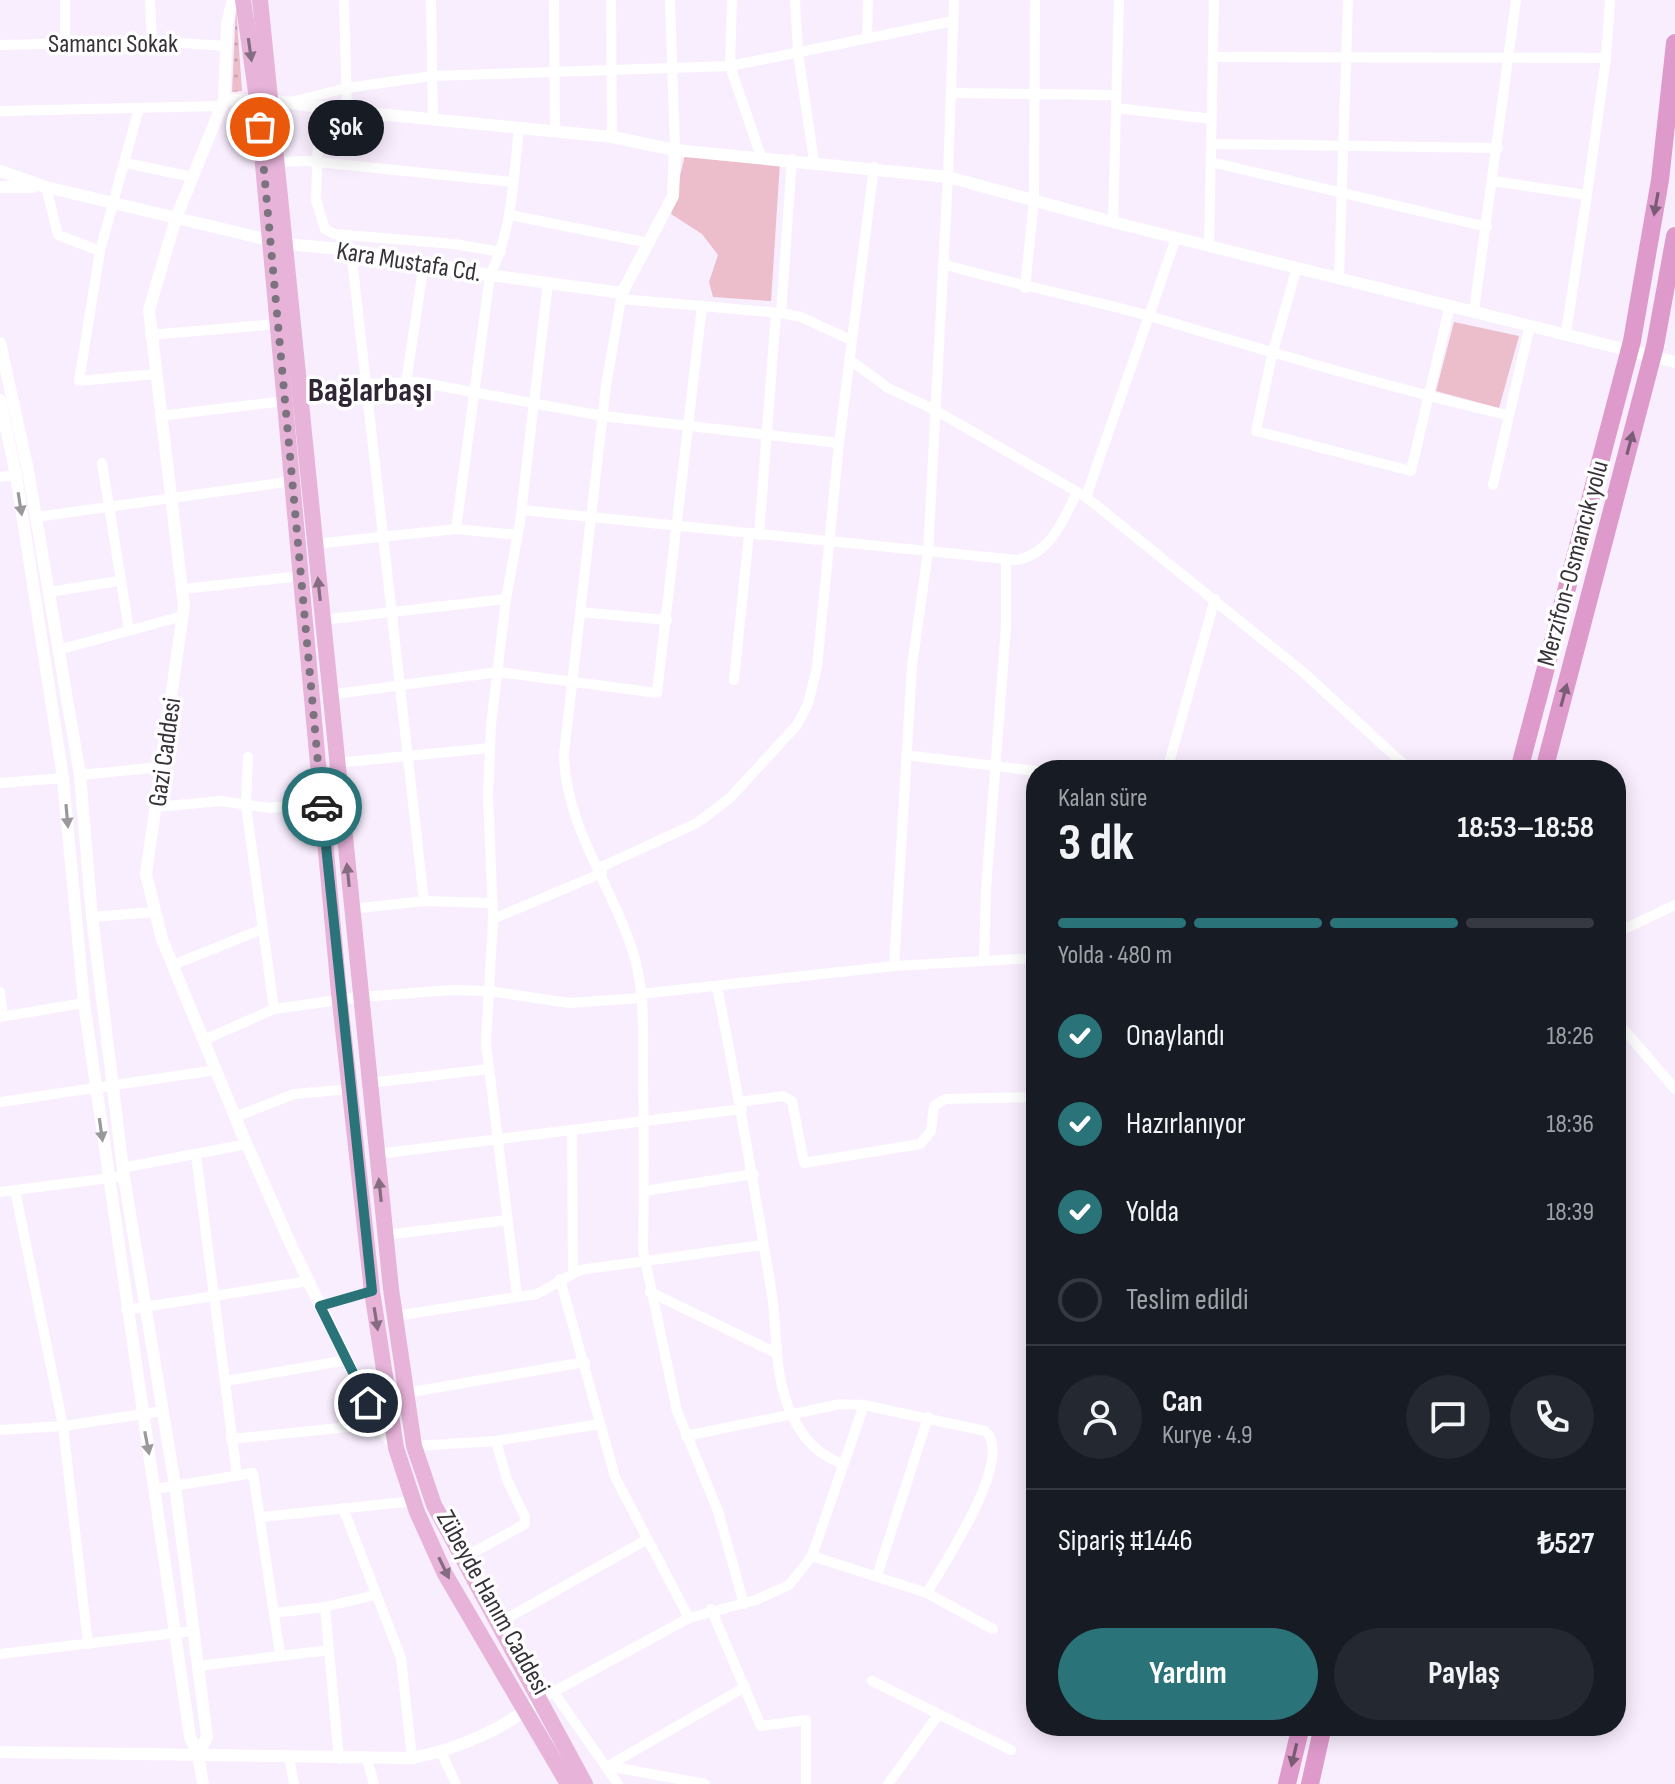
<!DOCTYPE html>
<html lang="tr">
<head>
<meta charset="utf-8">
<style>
	:root { --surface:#171b24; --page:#242831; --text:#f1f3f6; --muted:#9ea1a6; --line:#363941; --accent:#2a7479 }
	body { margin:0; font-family:"Sofia Sans Condensed",sans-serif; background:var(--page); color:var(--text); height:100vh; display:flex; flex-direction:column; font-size:30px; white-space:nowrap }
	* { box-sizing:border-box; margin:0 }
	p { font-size:26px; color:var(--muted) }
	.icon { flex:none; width:44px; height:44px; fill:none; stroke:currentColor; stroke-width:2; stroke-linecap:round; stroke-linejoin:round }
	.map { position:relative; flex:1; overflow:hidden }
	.drawer { position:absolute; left:1026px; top:760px; width:600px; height:976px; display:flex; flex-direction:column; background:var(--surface); border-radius:32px; box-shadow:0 4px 20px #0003 }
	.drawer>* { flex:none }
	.pin { position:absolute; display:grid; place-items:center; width:68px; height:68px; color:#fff; margin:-34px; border:4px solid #fff; border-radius:50%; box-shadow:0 2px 8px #0007 }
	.courier { position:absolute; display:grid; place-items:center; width:80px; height:80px; margin:-40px; border:6px solid #2a7479; border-radius:50%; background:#fff; color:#222; box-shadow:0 2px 10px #0007 }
	.bubble { position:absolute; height:56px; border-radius:28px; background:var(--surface); box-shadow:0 4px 20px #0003; font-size:26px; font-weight:700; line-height:56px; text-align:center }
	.headline em { font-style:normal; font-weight:700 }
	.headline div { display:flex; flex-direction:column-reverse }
	.headline { display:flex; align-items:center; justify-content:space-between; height:136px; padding:0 32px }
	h1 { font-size:52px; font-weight:700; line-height:60px }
	.bar { display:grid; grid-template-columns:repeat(4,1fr); gap:12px 8px; align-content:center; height:96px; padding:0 32px }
	.bar i { height:10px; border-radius:6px; background:var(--line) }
	.bar .current { background:var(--accent) }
	.bar p { grid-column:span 4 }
	.line { display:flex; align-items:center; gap:20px; padding:0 32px; border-top:2px solid var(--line) }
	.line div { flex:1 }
	.round { display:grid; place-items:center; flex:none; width:84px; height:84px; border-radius:42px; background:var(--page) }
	ol { padding:0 32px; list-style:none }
	li { display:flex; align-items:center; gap:24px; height:88px }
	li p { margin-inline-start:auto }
	li .icon { padding:8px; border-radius:50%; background:var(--accent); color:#fff; stroke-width:4 }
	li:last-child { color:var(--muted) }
	li i { width:44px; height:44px; border:4px solid var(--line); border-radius:50% }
	.cta { display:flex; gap:16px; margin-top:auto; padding:16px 32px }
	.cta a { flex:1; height:92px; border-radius:48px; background:var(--accent); color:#fff; font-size:32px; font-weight:700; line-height:92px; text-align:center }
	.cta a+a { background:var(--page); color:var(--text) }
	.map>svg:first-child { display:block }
	.grass { fill:url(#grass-dots) }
	.park { fill:#ecbdca }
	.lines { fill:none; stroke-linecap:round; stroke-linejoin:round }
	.minor { stroke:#fff; stroke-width:10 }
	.tertiary { stroke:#fff; stroke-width:12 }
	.primary { stroke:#e7b3d9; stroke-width:16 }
	.trunk { stroke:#df9acc; stroke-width:18 }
	.oneway { fill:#866c81 }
	.oneway2 { fill:#7a5c74 }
	.oneway3 { fill:#9b989c }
	.done { stroke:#7b747e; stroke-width:8; stroke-dasharray:0 14.4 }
	.route { stroke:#2a7479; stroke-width:10 }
	.labels { text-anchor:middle; stroke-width:7; stroke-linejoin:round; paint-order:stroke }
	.street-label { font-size:26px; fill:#373239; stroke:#fff }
	.district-label { font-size:34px; font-weight:bold; fill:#302635; stroke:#fff }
</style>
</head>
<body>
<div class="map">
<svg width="1675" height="1784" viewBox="0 0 1675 1784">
	<defs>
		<pattern id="grass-dots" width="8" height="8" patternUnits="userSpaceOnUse" patternTransform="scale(2)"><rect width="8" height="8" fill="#ecbdca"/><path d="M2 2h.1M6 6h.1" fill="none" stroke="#cba3ae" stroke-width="1.8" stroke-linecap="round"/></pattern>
	</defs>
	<rect width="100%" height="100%" fill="#f9eefe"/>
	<polygon class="grass" points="236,6 242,91 232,92"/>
	<g class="park">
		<polygon points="685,155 780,162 771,301 713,297 709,282 718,255 702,234 671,214"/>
		<polygon points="1454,322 1519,336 1499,408 1436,391"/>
	</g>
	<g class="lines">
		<g class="minor">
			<polyline points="65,0 65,42"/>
			<polyline points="150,0 152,41"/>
			<polyline points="344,0 347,111"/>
			<polyline points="431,0 433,120"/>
			<polyline points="554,0 555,132"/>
			<polyline points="611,0 612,137"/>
			<polyline points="670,0 675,150"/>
			<polyline points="732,0 730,66 761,156"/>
			<polyline points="795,0 798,53 814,161"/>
			<polyline points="867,39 868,0"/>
			<polyline points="0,45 152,41 226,46"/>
			<polyline points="1213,57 1606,58"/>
			<polyline points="951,93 1116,95"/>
			<polyline points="290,102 347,88 432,76 730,66 953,21"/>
			<polyline points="319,107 316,200 325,229 334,234 454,244 501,252"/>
			<polyline points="139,108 100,251 79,381 155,374"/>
			<polyline points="1116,108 1212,119"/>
			<polyline points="0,111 221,106"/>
			<polyline points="1212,144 1498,148"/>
			<polyline points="276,162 307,161 513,182"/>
			<polyline points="1211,162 1487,227"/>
			<polyline points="126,163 193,177"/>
			<polyline points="1493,181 1587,195 1566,333"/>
			<polyline points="46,187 58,235 100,251"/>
			<polyline points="1587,195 1606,58 1610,0"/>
			<polyline points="510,215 649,243"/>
			<polyline points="1113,222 1119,0"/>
			<polyline points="1209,246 1214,0"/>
			<polyline points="351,250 424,901"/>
			<path d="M943,264c68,20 138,33 206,52 119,35 237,71 358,99"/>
			<polyline points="1297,267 1272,355 1256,431 1411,471 1450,305"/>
			<polyline points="1339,278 1348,0"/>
			<polyline points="1025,288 1034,200 1035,0"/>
			<path d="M622,293l-16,93 -42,368c1,74 51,135 71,205 10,36 8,77 8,115 1,58 1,117 0,176l34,161 41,100 26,93"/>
			<polyline points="621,299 781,313 801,317 851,340"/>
			<polyline points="1474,311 1516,0"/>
			<polyline points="781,313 792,159"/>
			<polyline points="150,335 278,324"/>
			<polyline points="849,359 888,388 935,410 1086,497 1303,672 1410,770"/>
			<polyline points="406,383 424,263"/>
			<polyline points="299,395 367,384 418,382 603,416 839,443"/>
			<polyline points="160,416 285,401"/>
			<polyline points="102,463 129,630"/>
			<polyline points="0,477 16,475"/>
			<polyline points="1493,485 1530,325"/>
			<polyline points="1086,497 1176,238"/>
			<path d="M522,510l495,50c34,-7 46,-39 60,-68"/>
			<polyline points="36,517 293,481"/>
			<path d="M456,529l34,-254c23,-46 23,-96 29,-146"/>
			<polyline points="759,535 776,313"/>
			<polyline points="314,544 456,529 517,535"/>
			<polyline points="184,589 301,576"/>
			<polyline points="49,592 119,581"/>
			<polyline points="580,612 667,620"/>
			<polyline points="322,620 506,599"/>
			<polyline points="58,650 183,616"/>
			<polyline points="734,680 749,534"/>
			<polyline points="329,695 498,672 657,693 702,306"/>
			<polyline points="906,755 1036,771"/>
			<polyline points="248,757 246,806 274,1009"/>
			<polyline points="336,763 490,748"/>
			<polyline points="1167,770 1215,599"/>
			<polyline points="80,775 161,767"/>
			<polyline points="0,783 63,778"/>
			<polyline points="156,807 221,801 270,808 322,802"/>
			<polyline points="599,868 697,823 730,798 797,725 808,704 817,667 839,443 874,167"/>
			<polyline points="351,909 424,901 493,903"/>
			<polyline points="92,917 154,912"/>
			<polyline points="493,919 602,873"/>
			<polyline points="1616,933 1675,905"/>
			<polyline points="984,960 986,889 1006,627 1006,561"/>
			<polyline points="173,965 260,930"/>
			<polyline points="894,966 912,666 928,552 948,177 954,0"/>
			<path d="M717,987c21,103 38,205 55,308 6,41 1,80 20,120 11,24 26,40 51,49"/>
			<polyline points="0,992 3,1016"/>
			<polyline points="641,994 894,966 1036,958"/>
			<polyline points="0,1017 84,1003"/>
			<polyline points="1616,1020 1675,1089"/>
			<polyline points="204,1040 274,1009 361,997 452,990 489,991 569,1003 641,998"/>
			<polyline points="369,1083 489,1069"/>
			<polyline points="0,1102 216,1070"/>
			<polyline points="740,1102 783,1096 792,1101 804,1163 920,1144 931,1131 934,1106 945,1099 1036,1097"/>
			<polyline points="235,1117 294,1094 350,1089"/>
			<polyline points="572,1131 573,1272"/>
			<polyline points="377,1154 742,1109"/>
			<polyline points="196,1155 237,1476"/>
			<polyline points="122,1168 247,1144"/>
			<polyline points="15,1190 63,1426 88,1644"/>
			<polyline points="644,1191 754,1174"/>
			<polyline points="0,1192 117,1177"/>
			<polyline points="385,1235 508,1220"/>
			<polyline points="560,1279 615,1477 689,1618"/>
			<polyline points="650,1292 774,1352"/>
			<polyline points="517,1296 486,1043 493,919 488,793 491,725 506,599 520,522 548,283"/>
			<polyline points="320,1306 372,1291"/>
			<polyline points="126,1310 308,1281"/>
			<polyline points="395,1316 537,1294 580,1270 762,1245"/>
			<polyline points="226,1381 348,1360"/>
			<polyline points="406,1393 585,1362"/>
			<polyline points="0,1430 63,1426 163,1411"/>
			<path d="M686,1436l155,-32 23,1 121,26c31,26 -42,134 -58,162"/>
			<polyline points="231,1439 378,1424"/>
			<polyline points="414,1446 496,1441 600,1424"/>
			<polyline points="155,1489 253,1473 280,1654"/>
			<polyline points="343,1508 401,1658 412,1758"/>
			<polyline points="262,1517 414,1501"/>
			<polyline points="812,1556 927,1593 993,1629"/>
			<polyline points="461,1559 525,1524 525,1517 507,1480 496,1441"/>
			<polyline points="877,1576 928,1417"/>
			<polyline points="325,1607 339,1759"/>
			<polyline points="711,1609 761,1726 806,1720 806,1784"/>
			<polyline points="274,1613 325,1607 375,1595"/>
			<polyline points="497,1624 646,1540"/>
			<polyline points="0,1654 193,1631"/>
			<polyline points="198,1666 329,1650"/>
			<polyline points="872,1681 1011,1750"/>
			<polyline points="555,1694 618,1784"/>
			<polyline points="538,1700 689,1618 756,1600 789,1585 812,1556 864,1405"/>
			<polyline points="441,1752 456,1784"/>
			<polyline points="289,1757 294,1784"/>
			<polyline points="367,1760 374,1784"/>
			<polyline points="608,1766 745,1687"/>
			<polyline points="608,1766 705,1784"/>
			<polyline points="888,1784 938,1715"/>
		</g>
		<g class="tertiary">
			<polyline points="233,0 227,23 224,100 176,218 149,310 184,606 146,874 162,939 240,1129 291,1245 378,1424 395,1447"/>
			<polyline points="224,100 270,100 347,111 612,137 675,150 948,177 1113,222 1675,362"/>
			<polyline points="0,171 46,187 286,244 351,250 490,275 622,293 673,196 675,150"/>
			<polyline points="0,187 33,187"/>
			<polyline points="0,343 28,470 80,775 92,917 124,1177 175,1485 207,1737 198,1755 190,1737 84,1003 63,778 16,475 0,400"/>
			<path d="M0,1752l412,6c42,-8 94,-29 126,-58"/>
			<polyline points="198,1755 203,1784"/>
		</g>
		<g class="primary">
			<polyline points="243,0 257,99 339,993 372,1291 396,1448 417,1512 445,1574 568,1784"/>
			<polyline points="260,0 391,1289 414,1446 434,1505 585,1784"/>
		</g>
		<g class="trunk">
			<polyline points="1519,770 1632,341 1660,180 1675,43"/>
			<polyline points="1544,770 1655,346 1675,236"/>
			<polyline points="1287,1784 1301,1726"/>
			<polyline points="1310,1784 1323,1726"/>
		</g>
	</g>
	<defs><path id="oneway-solid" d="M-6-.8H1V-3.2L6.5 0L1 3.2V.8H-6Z" transform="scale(2)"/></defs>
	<g class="oneway">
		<use href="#oneway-solid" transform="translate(250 50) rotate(82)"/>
		<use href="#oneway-solid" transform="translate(319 589) rotate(-96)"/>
		<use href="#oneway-solid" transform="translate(348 875) rotate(-96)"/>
		<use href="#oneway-solid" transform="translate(380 1190) rotate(-96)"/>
		<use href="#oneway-solid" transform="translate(376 1319) rotate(81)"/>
		<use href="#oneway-solid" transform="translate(444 1568) rotate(64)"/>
	</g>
	<g class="oneway2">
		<use href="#oneway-solid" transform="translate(1656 204) rotate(100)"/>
		<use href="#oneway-solid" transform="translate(1630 443) rotate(-75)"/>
		<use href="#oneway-solid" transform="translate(1564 695) rotate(-75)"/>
		<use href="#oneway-solid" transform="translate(1294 1755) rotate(103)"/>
	</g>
	<g class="oneway3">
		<use href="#oneway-solid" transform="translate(20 504) rotate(81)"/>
		<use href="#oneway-solid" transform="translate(67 816) rotate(85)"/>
		<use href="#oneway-solid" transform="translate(101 1130) rotate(82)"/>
		<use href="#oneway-solid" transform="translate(147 1443) rotate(79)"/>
	</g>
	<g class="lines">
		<polyline class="done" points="260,127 322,807"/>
		<polyline class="route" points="322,807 372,1291 320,1306 368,1403"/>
	</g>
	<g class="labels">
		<g class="street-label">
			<text x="113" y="52">Samancı Sokak</text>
			<text transform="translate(409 261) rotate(9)" y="9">Kara Mustafa Cd.</text>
			<text transform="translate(1572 563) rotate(-75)" y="9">Merzifon-Osmancık yolu</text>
			<text transform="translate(164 752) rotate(-82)" y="9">Gazi Caddesi</text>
			<text transform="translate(494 1602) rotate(61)" y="9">Zübeyde Hanım Caddesi</text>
		</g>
		<g class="district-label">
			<text x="370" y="401">Bağlarbaşı</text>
		</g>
	</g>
</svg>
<div class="pin" style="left:260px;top:127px;background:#ea580c"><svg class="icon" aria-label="bag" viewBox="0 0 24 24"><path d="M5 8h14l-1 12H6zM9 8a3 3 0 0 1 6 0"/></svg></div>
<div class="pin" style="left:368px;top:1403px;background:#1f2937"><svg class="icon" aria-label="home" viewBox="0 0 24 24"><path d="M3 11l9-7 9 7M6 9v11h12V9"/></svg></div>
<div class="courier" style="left:322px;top:807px"><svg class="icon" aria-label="car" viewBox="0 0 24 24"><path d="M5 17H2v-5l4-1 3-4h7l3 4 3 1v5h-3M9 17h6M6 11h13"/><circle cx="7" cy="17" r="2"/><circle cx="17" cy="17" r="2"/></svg></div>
<div class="bubble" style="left:308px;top:100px;width:76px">Şok</div>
<section class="drawer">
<div class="headline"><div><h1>3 dk</h1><p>Kalan süre</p></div><em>18:53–18:58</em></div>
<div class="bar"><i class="current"></i><i class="current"></i><i class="current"></i><i></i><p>Yolda · 480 m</p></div>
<ol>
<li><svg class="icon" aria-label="check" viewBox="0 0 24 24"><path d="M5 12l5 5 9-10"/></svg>Onaylandı<p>18:26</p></li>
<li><svg class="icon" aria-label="check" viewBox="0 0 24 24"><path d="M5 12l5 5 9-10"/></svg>Hazırlanıyor<p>18:36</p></li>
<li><svg class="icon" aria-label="check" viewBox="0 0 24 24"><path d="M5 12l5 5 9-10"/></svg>Yolda<p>18:39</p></li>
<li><i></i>Teslim edildi</li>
</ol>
<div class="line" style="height:144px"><a class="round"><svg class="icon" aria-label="person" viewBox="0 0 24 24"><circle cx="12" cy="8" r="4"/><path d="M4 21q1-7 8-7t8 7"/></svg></a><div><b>Can</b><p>Kurye · 4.9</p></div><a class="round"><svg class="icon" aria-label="chat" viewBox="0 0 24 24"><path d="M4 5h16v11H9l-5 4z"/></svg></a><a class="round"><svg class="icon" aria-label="phone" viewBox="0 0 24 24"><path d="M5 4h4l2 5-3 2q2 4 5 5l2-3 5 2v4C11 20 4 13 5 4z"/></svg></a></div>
<div class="line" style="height:104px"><div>Sipariş #1446</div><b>₺527</b></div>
<div class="cta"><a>Yardım</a><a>Paylaş</a></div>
</section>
</div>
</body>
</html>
